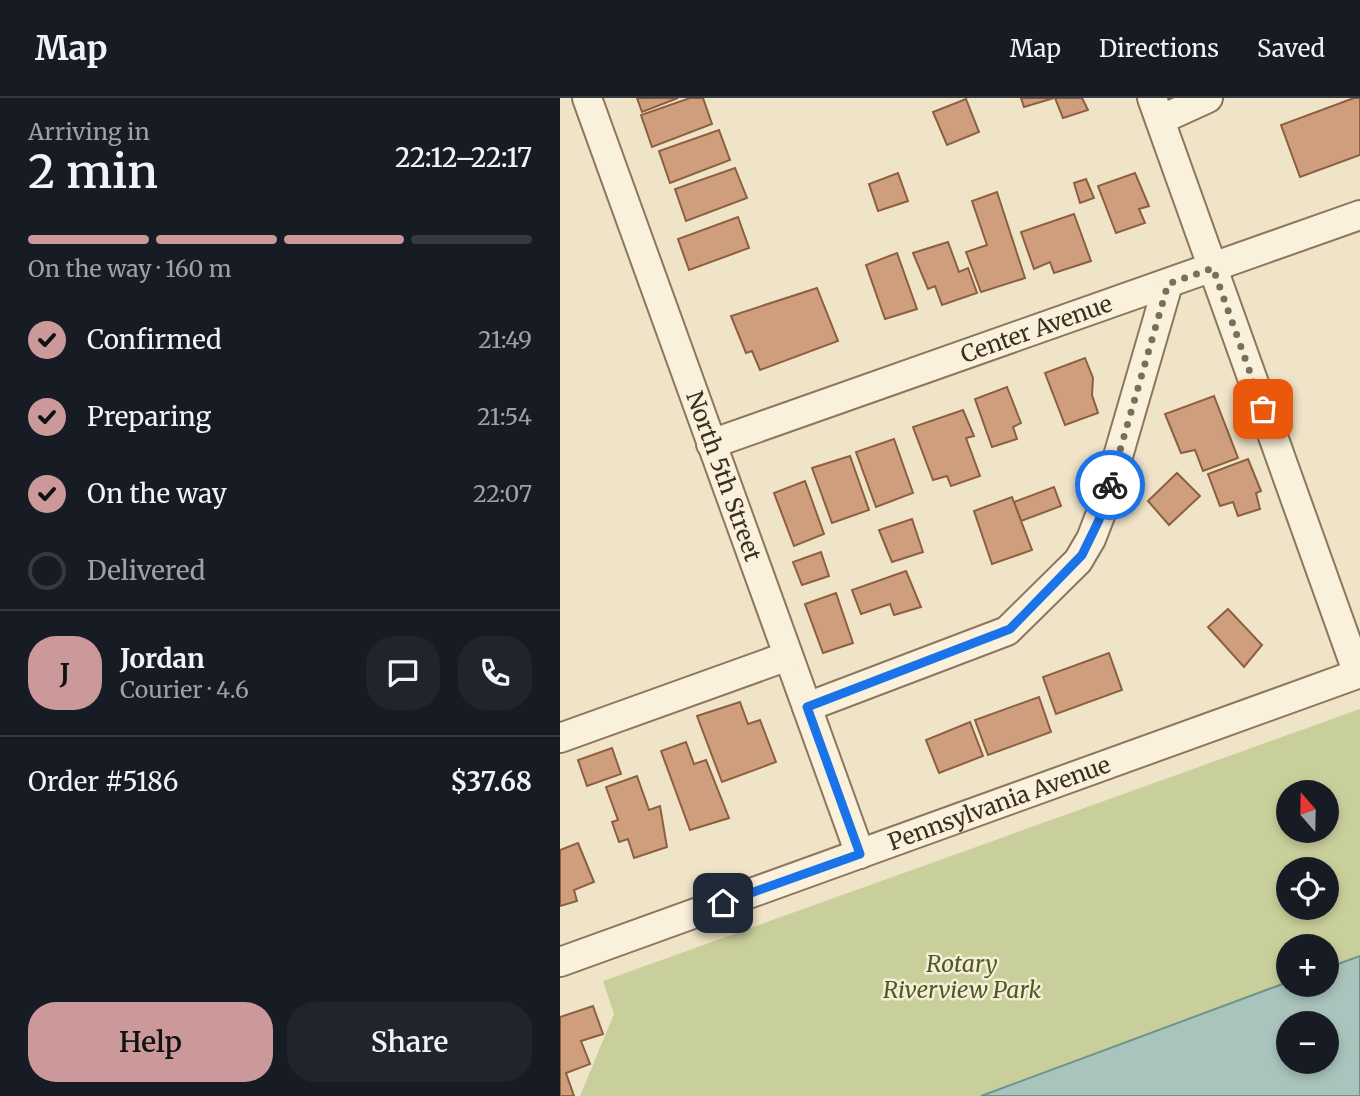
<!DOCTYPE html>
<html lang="en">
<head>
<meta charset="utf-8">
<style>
	:root { --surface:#171b24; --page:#20242c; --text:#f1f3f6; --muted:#9ea1a6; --line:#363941; --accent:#cc999b }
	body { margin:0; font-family:Merriweather,serif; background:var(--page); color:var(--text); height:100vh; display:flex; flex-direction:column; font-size:26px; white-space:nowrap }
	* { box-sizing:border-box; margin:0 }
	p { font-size:23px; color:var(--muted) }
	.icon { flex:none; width:38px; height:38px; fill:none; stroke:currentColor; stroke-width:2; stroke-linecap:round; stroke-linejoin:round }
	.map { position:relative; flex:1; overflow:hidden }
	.side { display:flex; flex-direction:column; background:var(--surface); width:560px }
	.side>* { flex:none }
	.needle { width:46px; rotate:340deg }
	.fabs { position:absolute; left:716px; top:682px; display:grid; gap:14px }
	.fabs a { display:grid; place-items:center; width:63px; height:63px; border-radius:50%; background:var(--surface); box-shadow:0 4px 10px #0003; font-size:35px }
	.pin { position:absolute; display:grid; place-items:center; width:60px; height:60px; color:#fff; margin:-30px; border-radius:14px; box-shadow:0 4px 10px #0006 }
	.courier { position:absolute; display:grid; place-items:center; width:70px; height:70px; margin:-35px; border:5px solid #1a73e8; border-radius:50%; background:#fff; color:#222; box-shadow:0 2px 9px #0007 }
	.summary em { font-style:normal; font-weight:600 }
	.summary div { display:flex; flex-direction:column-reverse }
	.summary { display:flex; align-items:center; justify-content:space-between; height:119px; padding:0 28px }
	h1 { font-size:46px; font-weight:600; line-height:52px }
	.bar { display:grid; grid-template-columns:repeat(4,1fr); gap:10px 7px; align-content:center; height:84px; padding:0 28px }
	.bar i { height:9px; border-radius:5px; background:var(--line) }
	.bar .on { background:var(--accent) }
	.bar p { grid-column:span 4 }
	.line { display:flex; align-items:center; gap:18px; padding:0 28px; border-top:2px solid var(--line) }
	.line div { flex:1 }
	.round { display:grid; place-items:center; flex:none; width:74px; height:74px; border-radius:28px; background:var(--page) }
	ol { padding:0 28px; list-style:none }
	li { display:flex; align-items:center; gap:21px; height:77px }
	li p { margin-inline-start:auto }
	li .icon { padding:7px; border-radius:50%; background:var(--accent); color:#111; stroke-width:4 }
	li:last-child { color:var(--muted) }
	li i { width:38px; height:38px; border:4px solid var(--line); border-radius:50% }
	.button { display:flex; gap:14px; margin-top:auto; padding:14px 28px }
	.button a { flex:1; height:80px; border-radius:28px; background:var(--accent); color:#111; font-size:28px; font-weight:600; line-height:80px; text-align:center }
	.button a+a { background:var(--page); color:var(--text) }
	header { display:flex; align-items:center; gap:42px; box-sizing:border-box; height:98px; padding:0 35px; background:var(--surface); border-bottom:2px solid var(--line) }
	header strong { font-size:33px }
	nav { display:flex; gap:38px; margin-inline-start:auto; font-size:24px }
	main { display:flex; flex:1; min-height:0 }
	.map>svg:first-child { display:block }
	.green { fill:#c9cf9b; fill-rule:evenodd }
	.water { fill:#a9c4bc; stroke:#6f938a; stroke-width:2; fill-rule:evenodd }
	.building { fill:#cf9f7d; stroke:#8d5f41; stroke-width:2 }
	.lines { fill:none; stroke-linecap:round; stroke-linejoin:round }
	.minor-casing { stroke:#8d765c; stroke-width:32 }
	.minor { stroke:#faf1dc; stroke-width:28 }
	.done { stroke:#7c6e5b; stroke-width:7; stroke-dasharray:0 12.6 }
	.route { stroke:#1a73e8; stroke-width:9 }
	.labels { text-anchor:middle; stroke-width:5; stroke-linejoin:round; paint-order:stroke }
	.street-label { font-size:23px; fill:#3d2e20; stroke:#f7eed8 }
	.park-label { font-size:23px; font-style:italic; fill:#4d5a26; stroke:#f7eed8 }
</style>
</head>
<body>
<header>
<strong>Map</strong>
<nav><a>Map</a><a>Directions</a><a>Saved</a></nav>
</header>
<main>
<section class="side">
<div class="summary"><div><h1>2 min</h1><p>Arriving in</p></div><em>22:12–22:17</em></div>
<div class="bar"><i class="on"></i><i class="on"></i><i class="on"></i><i></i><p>On the way · 160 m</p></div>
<ol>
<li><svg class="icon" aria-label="check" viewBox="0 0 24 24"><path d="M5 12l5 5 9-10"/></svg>Confirmed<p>21:49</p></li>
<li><svg class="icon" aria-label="check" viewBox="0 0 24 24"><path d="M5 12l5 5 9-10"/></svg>Preparing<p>21:54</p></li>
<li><svg class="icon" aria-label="check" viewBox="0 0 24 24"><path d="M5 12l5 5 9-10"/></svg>On the way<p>22:07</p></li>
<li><i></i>Delivered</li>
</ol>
<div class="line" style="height:126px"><b class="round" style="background:var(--accent);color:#111">J</b><div><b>Jordan</b><p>Courier · 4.6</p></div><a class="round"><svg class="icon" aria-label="chat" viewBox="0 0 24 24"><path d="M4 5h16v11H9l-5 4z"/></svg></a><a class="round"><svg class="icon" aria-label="phone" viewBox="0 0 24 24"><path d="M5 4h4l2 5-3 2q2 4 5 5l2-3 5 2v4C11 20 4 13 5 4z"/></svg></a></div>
<div class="line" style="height:91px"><div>Order #5186</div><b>$37.68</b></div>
<div class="button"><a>Help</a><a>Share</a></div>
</section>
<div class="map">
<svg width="800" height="998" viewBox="0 0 800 998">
	<rect width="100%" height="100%" fill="#f0e4c8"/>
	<path class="green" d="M800,611v247l-33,12 -1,-21h-38v35l-307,114h-401l34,-82 -11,-33zM728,695h38v38h-38zM728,772h38v38h-38z"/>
	<path class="water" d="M800,858v140h-379l307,-114v3h38l1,-17zM728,926h38v38h-38z"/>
	<g class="building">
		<polygon points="77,0 118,0 82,14"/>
		<polygon points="130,0 143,0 152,26 92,49 81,17"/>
		<polygon points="461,0 494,0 464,9"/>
		<polygon points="495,0 522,0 528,12 503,20"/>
		<polygon points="794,0 800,0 800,57 740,79 721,27"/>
		<polygon points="406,1 419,34 387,47 373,14"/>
		<polygon points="159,32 170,62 110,85 99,53"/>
		<polygon points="175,70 187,100 126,123 115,91"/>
		<polygon points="338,75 348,103 318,113 309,86"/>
		<polygon points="575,75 589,108 579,111 585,125 556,135 538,88"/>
		<polygon points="526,81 534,100 520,105 514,85"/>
		<polygon points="437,94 465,180 421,194 406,154 427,147 412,103"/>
		<polygon points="514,116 531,163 494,175 490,164 474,171 461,134"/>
		<polygon points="178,119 189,150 129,172 118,141"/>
		<polygon points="388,144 399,174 408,170 417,195 382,207 375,188 368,191 353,155"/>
		<polygon points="337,155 357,211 325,221 306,167"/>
		<polygon points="257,190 278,243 200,272 192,253 186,255 171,218"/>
		<polygon points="525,260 533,280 532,297 538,315 505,327 485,275"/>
		<polygon points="447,289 461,325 453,329 457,341 432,349 415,301"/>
		<polygon points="654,298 678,360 643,373 635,352 621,355 605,316"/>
		<polygon points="403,312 414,338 406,340 420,378 391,388 387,378 373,382 353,329"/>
		<polygon points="334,341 353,395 316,409 296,354"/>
		<polygon points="290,358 309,412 272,425 252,370"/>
		<polygon points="688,361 701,393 696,395 700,411 678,418 673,404 660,408 648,376"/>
		<polygon points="617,375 640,398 609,427 588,403"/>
		<polygon points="245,383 264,436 234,448 214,395"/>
		<polygon points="494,389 501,408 461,423 454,404"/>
		<polygon points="452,399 472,452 432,466 414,413"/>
		<polygon points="352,421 363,454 332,464 319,432"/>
		<polygon points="261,454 269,478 242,487 233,464"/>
		<polygon points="346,473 361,509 334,517 330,506 301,516 292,492"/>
		<polygon points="276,495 293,545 263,555 245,506"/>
		<polygon points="668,511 702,547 684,569 648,529"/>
		<polygon points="549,555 562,592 496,616 483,579"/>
		<polygon points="479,599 491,634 428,657 415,622"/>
		<polygon points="180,604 188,626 200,622 216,664 162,684 137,618"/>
		<polygon points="410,624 423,658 379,675 366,642"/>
		<polygon points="126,644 134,666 146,662 169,720 130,732 101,653"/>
		<polygon points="52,650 61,676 27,688 18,662"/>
		<polygon points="77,678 89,712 100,708 107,749 74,760 68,741 59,744 52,724 58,722 46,689"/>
		<polygon points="18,745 34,784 14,792 17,803 0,808 0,752"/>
		<polygon points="33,908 43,936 21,943 30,966 6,975 14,998 0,998 0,919"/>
	</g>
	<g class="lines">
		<g class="minor-casing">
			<g id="minor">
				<path id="s1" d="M27,0l273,756"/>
				<polyline points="592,0 798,576"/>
				<polyline points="600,22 648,0"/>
				<path id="s2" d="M151,346l649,-229"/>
				<polyline points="247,609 447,533 518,463 531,441 543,410 608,186"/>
				<polyline points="0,640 228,558"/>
				<path id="s3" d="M0,864l800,-289"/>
			</g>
		</g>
		<use href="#minor" class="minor"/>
	</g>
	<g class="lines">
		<polyline class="done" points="550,387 608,186 653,170 703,311"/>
		<polyline class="route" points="163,805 300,756 247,609 450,531 522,457 539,422 550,387"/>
	</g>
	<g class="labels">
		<g class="street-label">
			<text dy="8" stroke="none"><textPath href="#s2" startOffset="345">Center Avenue</textPath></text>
			<text dy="8" stroke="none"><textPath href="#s1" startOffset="402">North 5th Street</textPath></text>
			<text dy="8" stroke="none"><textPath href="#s3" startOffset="467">Pennsylvania Avenue</textPath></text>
		</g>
		<g class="park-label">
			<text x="402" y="874">Rotary<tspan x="402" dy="26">Riverview Park</tspan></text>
		</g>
	</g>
</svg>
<div class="fabs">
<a><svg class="needle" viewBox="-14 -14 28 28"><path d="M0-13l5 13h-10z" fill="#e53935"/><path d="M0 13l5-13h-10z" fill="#9ea1a6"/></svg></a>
<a><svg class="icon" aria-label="locate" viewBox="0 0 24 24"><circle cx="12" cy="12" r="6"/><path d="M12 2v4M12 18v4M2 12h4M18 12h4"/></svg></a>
<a>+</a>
<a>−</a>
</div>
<div class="pin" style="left:703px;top:311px;background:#ea580c"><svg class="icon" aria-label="bag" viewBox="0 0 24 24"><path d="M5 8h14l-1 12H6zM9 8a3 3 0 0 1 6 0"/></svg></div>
<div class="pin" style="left:163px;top:805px;background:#1f2937"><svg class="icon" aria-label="home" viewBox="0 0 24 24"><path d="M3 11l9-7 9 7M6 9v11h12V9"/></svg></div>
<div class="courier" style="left:550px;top:387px"><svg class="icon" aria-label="bike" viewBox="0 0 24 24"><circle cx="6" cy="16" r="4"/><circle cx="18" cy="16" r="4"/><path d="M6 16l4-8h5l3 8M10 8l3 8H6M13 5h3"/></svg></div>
</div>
</main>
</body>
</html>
